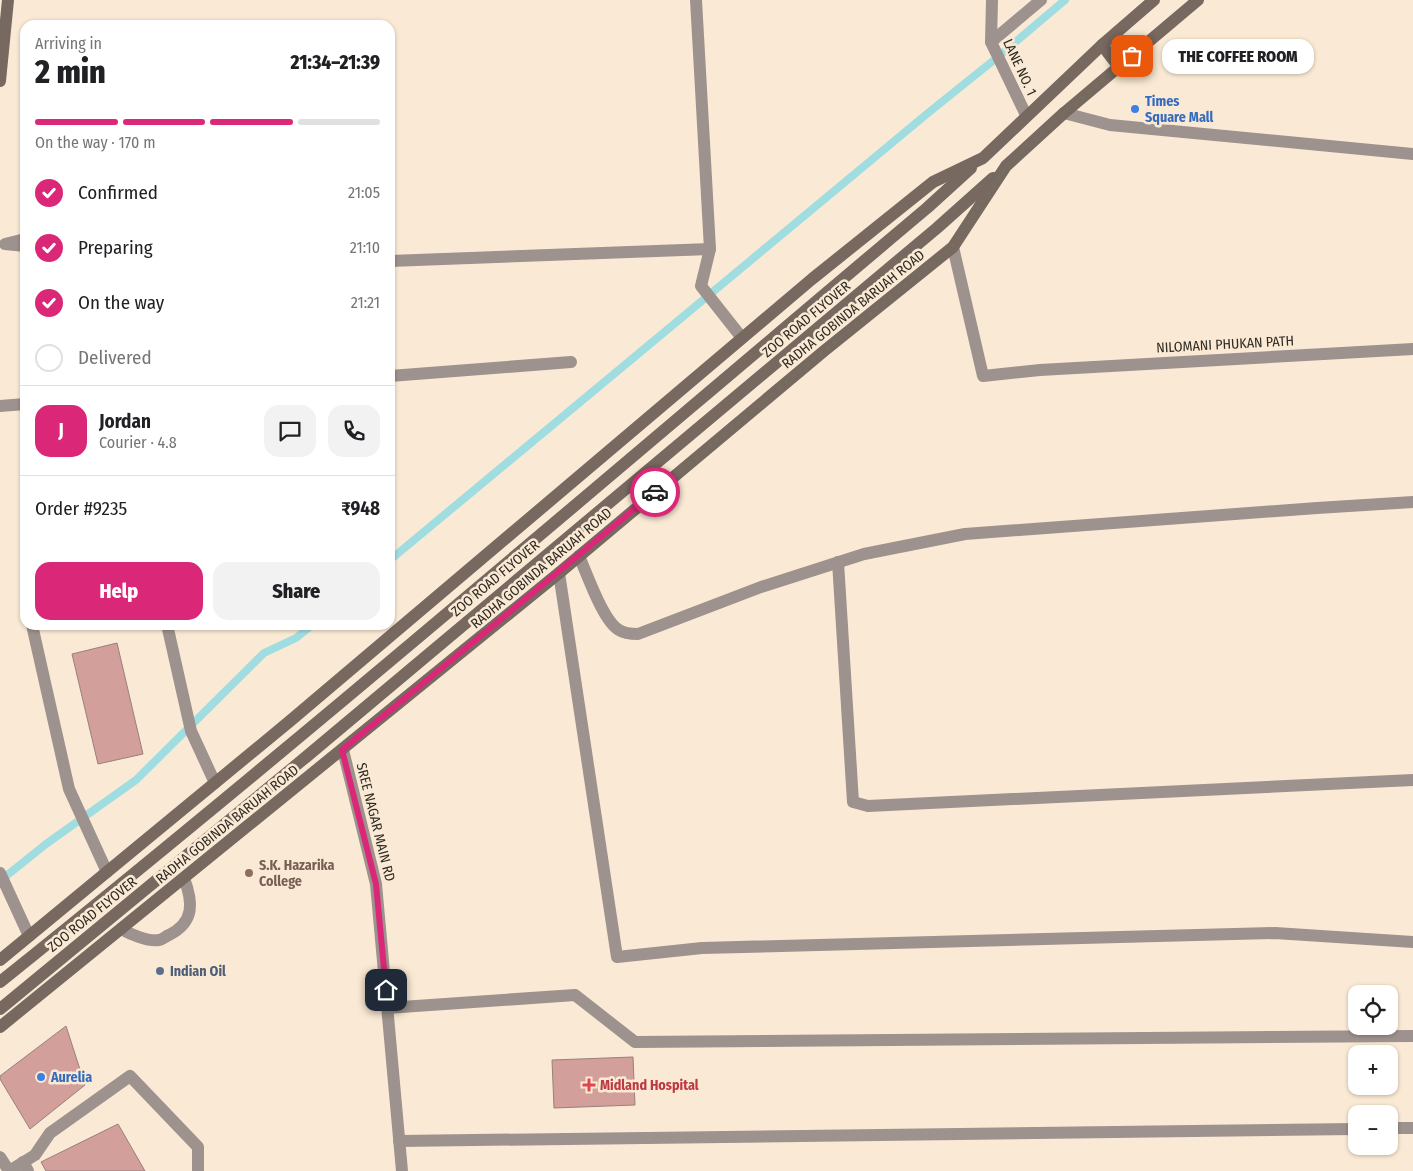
<!DOCTYPE html>
<html lang="en">
<head>
<meta charset="utf-8">
<style>
	:root { --surface:#fff; --page:#f2f2f2; --text:#202124; --muted:#757577; --line:#e0e0e0; --accent:#db2777 }
	body { margin:0; font-family:"Fira Sans Condensed",sans-serif; background:var(--page); color:var(--text); height:100vh; display:flex; flex-direction:column; font-size:19px; white-space:nowrap }
	* { box-sizing:border-box; margin:0 }
	p { font-size:16px; color:var(--muted) }
	.icon { flex:none; width:28px; height:28px; fill:none; stroke:currentColor; stroke-width:2; stroke-linecap:round; stroke-linejoin:round }
	.map { position:relative; flex:1; overflow:hidden }
	.details { position:absolute; left:20px; top:20px; width:375px; height:610px; display:flex; flex-direction:column; background:var(--surface); border-radius:15px; box-shadow:0 1px 4px #0004 }
	.details>* { flex:none }
	.tools { position:absolute; left:1348px; top:985px; display:grid; gap:10px }
	.tools a { display:grid; place-items:center; width:50px; height:50px; border-radius:10px; background:var(--surface); box-shadow:0 1px 4px #0004; font-size:25px }
	.pin { position:absolute; display:grid; place-items:center; width:42px; height:42px; color:#fff; margin:-21px; border-radius:10px; box-shadow:0 2px 8px #0006 }
	.courier { position:absolute; display:grid; place-items:center; width:50px; height:50px; margin:-25px; border:4px solid #db2777; border-radius:50%; background:#fff; color:#222; box-shadow:0 1px 6px #0007 }
	.bubble { position:absolute; height:35px; border-radius:15px; background:var(--surface); box-shadow:0 1px 4px #0004; font-size:16px; font-weight:800; line-height:35px; text-align:center }
	.headline em { font-style:normal; font-weight:800 }
	.headline div { display:flex; flex-direction:column-reverse }
	.headline { display:flex; align-items:center; justify-content:space-between; height:85px; padding:0 15px }
	h1 { font-size:32px; font-weight:800; line-height:38px }
	.bar { display:grid; grid-template-columns:repeat(4,1fr); gap:8px 5px; align-content:center; height:60px; padding:0 15px }
	.bar i { height:6px; border-radius:4px; background:var(--line) }
	.bar .active { background:var(--accent) }
	.bar p { grid-column:span 4 }
	.line { display:flex; align-items:center; gap:12px; padding:0 15px; border-top:1px solid var(--line) }
	.line div { flex:1 }
	.round { display:grid; place-items:center; flex:none; width:52px; height:52px; border-radius:15px; background:var(--page) }
	ol { padding:0 15px; list-style:none }
	li { display:flex; align-items:center; gap:15px; height:55px }
	li p { margin-inline-start:auto }
	li .icon { padding:5px; border-radius:50%; background:var(--accent); color:#fff; stroke-width:4 }
	li:last-child { color:var(--muted) }
	li i { width:28px; height:28px; border:2px solid var(--line); border-radius:50% }
	.primary-button { display:flex; gap:10px; margin-top:auto; padding:10px 15px }
	.primary-button a { flex:1; height:58px; border-radius:15px; background:var(--accent); color:#fff; font-size:20px; font-weight:800; line-height:58px; text-align:center }
	.primary-button a+a { background:var(--page); color:var(--text) }
	.map>svg:first-child { display:block }
	.lines { fill:none; stroke-linecap:round; stroke-linejoin:round }
	.stream { stroke:#a0dde1; stroke-width:8 }
	.building { fill:#d29f9a; stroke:#9a7f7d }
	.lane { stroke:#9d928d; stroke-width:12 }
	.street { stroke:#9d928d; stroke-width:12 }
	.secondary { stroke:#776860; stroke-width:12 }
	.done { stroke:#766d61; stroke-width:5; stroke-dasharray:0 9 }
	.route { stroke:#db2777; stroke-width:6 }
	.shop-dot { fill:#3f7fe0; stroke:#faead5; stroke-width:2 }
	.education-dot { fill:#8d6e63; stroke:#faead5; stroke-width:2 }
	.service-dot { fill:#5c6f8a; stroke:#faead5; stroke-width:2 }
	.health-dot { fill:#e0444e; stroke:#faead5; stroke-width:2 }
	.labels { text-anchor:middle; stroke-width:5; stroke-linejoin:round; paint-order:stroke }
	.street-label { font-size:14px; fill:#2f2a22; stroke:#faead5 }
	.shop-label { font-size:14px; font-weight:bold; fill:#366cbe; stroke:#faead5; text-anchor:start }
	.education-label { font-size:14px; font-weight:bold; fill:#785e54; stroke:#faead5; text-anchor:start }
	.service-label { font-size:14px; font-weight:bold; fill:#4e5e75; stroke:#faead5; text-anchor:start }
	.health-label { font-size:14px; font-weight:bold; fill:#be3a42; stroke:#faead5; text-anchor:start }
</style>
</head>
<body>
<div class="map">
<svg width="1413" height="1171" viewBox="0 0 1413 1171">
	<rect width="100%" height="100%" fill="#faead5"/>
	<g class="lines">
		<g class="stream">
			<polyline points="390,560 928,113 999,56 1065,0"/>
			<polyline points="0,881 46,844 136,780 264,653 296,638 312,625"/>
		</g>
	</g>
	<g class="building">
		<polygon points="117,643 143,754 98,764 72,654"/>
		<polygon points="66,1026 85,1085 30,1129 0,1079 0,1076"/>
		<polygon points="633,1057 635,1105 554,1108 552,1060"/>
		<polygon points="118,1124 145,1171 46,1171 41,1162"/>
	</g>
	<g class="lines">
		<g class="lane">
			<path d="M121,929c9,5 27,13 38,11 3,0 7,-4 10,-5 26,-13 24,-33 15,-57"/>
			<polyline points="0,1157 9,1171 35,1155 50,1133 130,1076 198,1147 198,1171"/>
		</g>
		<g class="street">
			<polyline points="696,0 710,249 701,286 742,338"/>
			<polyline points="992,0 991,42 1026,115"/>
			<polyline points="991,42 1041,0"/>
			<polyline points="1064,113 1110,125 1413,154"/>
			<polyline points="25,239 5,244 25,246"/>
			<polyline points="953,247 983,376 1040,370 1413,349"/>
			<polyline points="390,261 710,249"/>
			<polyline points="390,376 571,362"/>
			<polyline points="0,406 25,404"/>
			<path d="M579,556c8,18 24,65 40,74 6,4 13,4 19,4l123,-47 103,-33 101,-20 352,-26 96,-6"/>
			<polyline points="838,562 853,802 868,806 1413,780"/>
			<polyline points="559,573 617,957 702,948 1275,933 1413,942"/>
			<polyline points="32,625 69,789 107,872"/>
			<polyline points="168,629 191,731 215,783"/>
			<polyline points="343,750 376,884 402,1171"/>
			<polyline points="0,873 29,936"/>
			<polyline points="387,1008 575,995 635,1042 1413,1036"/>
			<polyline points="1389,1128 1413,1128"/>
			<polyline points="399,1141 1356,1129"/>
			<polyline points="23,1162 28,1171"/>
		</g>
		<g class="secondary">
			<polyline points="1102,45 1119,67"/>
			<polyline points="0,81 8,0"/>
			<polyline points="0,960 290,721 812,279 933,182 983,158 1102,45 1154,0"/>
			<path d="M0,982c314,-252 619,-515 927,-774l44,-40"/>
			<polyline points="0,1009 306,757 937,228 993,178"/>
			<polyline points="0,1027 559,573 824,351 953,247 1006,166 1064,113 1198,0"/>
		</g>
	</g>
	<g class="lines">
		<polyline class="done" points="655,492 824,351 952,247 1006,166 1064,113 1132,56"/>
		<polyline class="route" points="386,990 376,884 342,750 655,492"/>
	</g>
	<g class="shop-dot">
		<circle cx="1135" cy="109" r="5"/>
		<circle cx="41" cy="1077" r="5"/>
	</g>
	<circle class="education-dot" cx="249" cy="873" r="5"/>
	<circle class="service-dot" cx="160" cy="971" r="5"/>
	<path class="health-dot" d="M586.5 1077.5h5v5h5v5h-5v5h-5v-5h-5v-5h5z"/>
	<g class="labels">
		<g class="street-label">
			<text transform="translate(1020 67) rotate(65)" y="5">LANE NO. 1</text>
			<text transform="translate(853 309) rotate(-39)" y="5">RADHA GOBINDA BARUAH ROAD</text>
			<text transform="translate(806 319) rotate(-40)" y="5">ZOO ROAD FLYOVER</text>
			<text transform="translate(1225 344) rotate(-3)" y="5">NILOMANI PHUKAN PATH</text>
			<text transform="translate(541 568) rotate(-40)" y="5">RADHA GOBINDA BARUAH ROAD</text>
			<text transform="translate(495 578) rotate(-40)" y="5">ZOO ROAD FLYOVER</text>
			<text transform="translate(376 822) rotate(76)" y="5">SREE NAGAR MAIN RD</text>
			<text transform="translate(227 824) rotate(-39)" y="5">RADHA GOBINDA BARUAH ROAD</text>
			<text transform="translate(92 914) rotate(-39)" y="5">ZOO ROAD FLYOVER</text>
		</g>
		<g class="shop-label">
			<text x="1145" y="106">Times<tspan x="1145" dy="16">Square Mall</tspan></text>
			<text x="51" y="1082">Aurelia</text>
		</g>
		<g class="education-label">
			<text x="259" y="870">S.K. Hazarika<tspan x="259" dy="16">College</tspan></text>
		</g>
		<g class="service-label">
			<text x="170" y="976">Indian Oil</text>
		</g>
		<g class="health-label">
			<text x="600" y="1090">Midland Hospital</text>
		</g>
	</g>
</svg>
<div class="tools">
<a><svg class="icon" aria-label="locate" viewBox="0 0 24 24"><circle cx="12" cy="12" r="6"/><path d="M12 2v4M12 18v4M2 12h4M18 12h4"/></svg></a>
<a>+</a>
<a>−</a>
</div>
<div class="pin" style="left:1132px;top:56px;background:#ea580c"><svg class="icon" aria-label="bag" viewBox="0 0 24 24"><path d="M5 8h14l-1 12H6zM9 8a3 3 0 0 1 6 0"/></svg></div>
<div class="pin" style="left:386px;top:990px;background:#1f2937"><svg class="icon" aria-label="home" viewBox="0 0 24 24"><path d="M3 11l9-7 9 7M6 9v11h12V9"/></svg></div>
<div class="courier" style="left:655px;top:492px"><svg class="icon" aria-label="car" viewBox="0 0 24 24"><path d="M5 17H2v-5l4-1 3-4h7l3 4 3 1v5h-3M9 17h6M6 11h13"/><circle cx="7" cy="17" r="2"/><circle cx="17" cy="17" r="2"/></svg></div>
<div class="bubble" style="left:1162px;top:39px;width:152px">THE COFFEE ROOM</div>
<section class="details">
<div class="headline"><div><h1>2 min</h1><p>Arriving in</p></div><em>21:34–21:39</em></div>
<div class="bar"><i class="active"></i><i class="active"></i><i class="active"></i><i></i><p>On the way · 170 m</p></div>
<ol>
<li><svg class="icon" aria-label="check" viewBox="0 0 24 24"><path d="M5 12l5 5 9-10"/></svg>Confirmed<p>21:05</p></li>
<li><svg class="icon" aria-label="check" viewBox="0 0 24 24"><path d="M5 12l5 5 9-10"/></svg>Preparing<p>21:10</p></li>
<li><svg class="icon" aria-label="check" viewBox="0 0 24 24"><path d="M5 12l5 5 9-10"/></svg>On the way<p>21:21</p></li>
<li><i></i>Delivered</li>
</ol>
<div class="line" style="height:90px"><b class="round" style="background:var(--accent);color:#fff">J</b><div><b>Jordan</b><p>Courier · 4.8</p></div><a class="round"><svg class="icon" aria-label="chat" viewBox="0 0 24 24"><path d="M4 5h16v11H9l-5 4z"/></svg></a><a class="round"><svg class="icon" aria-label="phone" viewBox="0 0 24 24"><path d="M5 4h4l2 5-3 2q2 4 5 5l2-3 5 2v4C11 20 4 13 5 4z"/></svg></a></div>
<div class="line" style="height:65px"><div>Order #9235</div><b>₹948</b></div>
<div class="primary-button"><a>Help</a><a>Share</a></div>
</section>
</div>
</body>
</html>
